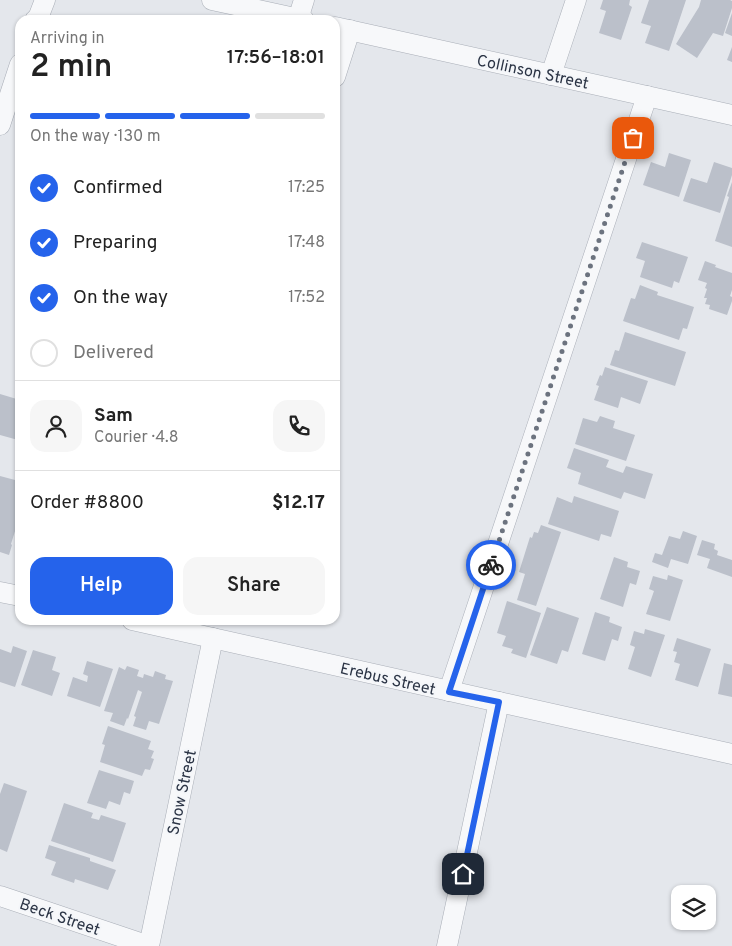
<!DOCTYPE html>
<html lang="en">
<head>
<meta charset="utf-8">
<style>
	:root { --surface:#fff; --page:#f6f6f6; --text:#222; --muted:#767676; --line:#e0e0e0; --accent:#2563eb }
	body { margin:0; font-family:Overpass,sans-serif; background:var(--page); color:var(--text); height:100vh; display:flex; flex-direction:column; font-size:19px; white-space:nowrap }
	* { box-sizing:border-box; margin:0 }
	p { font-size:16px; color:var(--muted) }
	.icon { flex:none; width:28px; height:28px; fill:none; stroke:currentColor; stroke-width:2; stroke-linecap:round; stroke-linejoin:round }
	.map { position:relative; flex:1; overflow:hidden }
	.side { position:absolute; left:15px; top:15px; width:325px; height:610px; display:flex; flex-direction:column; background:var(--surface); border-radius:15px; box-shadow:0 1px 4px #0004 }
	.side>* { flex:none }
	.buttons { position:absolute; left:671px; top:885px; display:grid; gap:10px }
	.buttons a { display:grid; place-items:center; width:45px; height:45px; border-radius:10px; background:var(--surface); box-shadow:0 1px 4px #0004; font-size:25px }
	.pin { position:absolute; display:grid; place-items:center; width:42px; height:42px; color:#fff; margin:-21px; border-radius:10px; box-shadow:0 2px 8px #0006 }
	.courier { position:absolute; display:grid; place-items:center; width:50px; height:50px; margin:-25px; border:4px solid #2563eb; border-radius:50%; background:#fff; color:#222; box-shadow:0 1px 6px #0007 }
	.headline em { font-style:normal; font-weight:600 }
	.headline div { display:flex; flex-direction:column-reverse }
	.headline { display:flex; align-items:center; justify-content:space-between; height:85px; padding:0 15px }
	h1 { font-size:32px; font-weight:600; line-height:38px }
	.bar { display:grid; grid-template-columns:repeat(4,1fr); gap:8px 5px; align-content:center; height:60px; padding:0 15px }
	.bar i { height:6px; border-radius:4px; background:var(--line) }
	.bar .on { background:var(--accent) }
	.bar p { grid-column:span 4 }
	.line { display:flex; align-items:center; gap:12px; padding:0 15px; border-top:1px solid var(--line) }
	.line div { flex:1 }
	.round { display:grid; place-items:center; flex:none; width:52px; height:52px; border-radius:15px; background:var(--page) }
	ol { padding:0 15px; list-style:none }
	li { display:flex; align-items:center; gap:15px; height:55px }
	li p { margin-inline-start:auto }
	li .icon { padding:5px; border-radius:50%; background:var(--accent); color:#fff; stroke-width:4 }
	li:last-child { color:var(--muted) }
	li i { width:28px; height:28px; border:2px solid var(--line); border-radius:50% }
	.cta { display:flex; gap:10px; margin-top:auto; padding:10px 15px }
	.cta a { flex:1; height:58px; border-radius:15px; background:var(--accent); color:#fff; font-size:20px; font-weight:600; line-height:58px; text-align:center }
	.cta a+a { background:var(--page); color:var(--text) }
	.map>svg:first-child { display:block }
	.building { fill:#bbc0ca }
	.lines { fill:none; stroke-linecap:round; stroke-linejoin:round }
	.street-casing { stroke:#a9aeb7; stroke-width:21 }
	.street { stroke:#f7f8fa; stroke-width:20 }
	.done { stroke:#6c737f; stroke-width:5; stroke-dasharray:0 9 }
	.route { stroke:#2563eb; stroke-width:6 }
	.labels { text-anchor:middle; stroke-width:4; stroke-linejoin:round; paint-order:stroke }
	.street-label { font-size:16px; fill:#2b3445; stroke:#f4f6f9 }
</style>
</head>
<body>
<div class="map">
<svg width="732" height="946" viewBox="0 0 732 946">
	<rect width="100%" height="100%" fill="#e4e7ec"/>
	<g class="building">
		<polygon points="603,0 630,0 629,5 632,7 621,40 599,33 606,11 600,9"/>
		<polygon points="649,0 686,0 669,51 645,43 651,26 641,23"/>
		<polygon points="701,0 730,0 732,1 732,8 723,36 713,33 697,58 676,44 699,7"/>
		<polygon points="732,13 732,36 725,33"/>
		<polygon points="732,47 732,62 727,60"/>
		<polygon points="669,153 691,160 679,197 643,185 651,162 665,167"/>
		<polygon points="714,162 732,168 732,175 720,213 683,201 691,178 707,183"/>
		<polygon points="732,182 732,247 715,241 729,197 727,196"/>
		<polygon points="642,242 688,257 679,283 674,281 672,288 640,277 645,261 636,258"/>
		<polygon points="705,261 716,265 715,267 732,273 732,290 730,296 732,297 732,301 727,315 709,309 710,305 705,304 707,298 704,298 707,289 705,288 707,283 698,280"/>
		<polygon points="640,285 658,292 657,295 694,307 687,329 683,328 679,340 623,321 631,298 635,299"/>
		<polygon points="625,332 686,352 675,386 610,365 615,350 619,351"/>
		<polygon points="605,367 648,381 640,404 621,397 618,408 594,400 599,386 596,385 600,375 602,376"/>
		<polygon points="0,394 20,400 20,434 18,440 0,435"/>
		<polygon points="600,416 615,421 613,428 635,435 626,461 575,444 583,418 597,422"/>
		<polygon points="574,448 609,460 606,467 623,473 626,466 653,474 645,499 624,492 621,499 578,484 581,473 567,468"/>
		<polygon points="20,466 20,515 11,544 12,545 9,555 0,552 0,476 15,480"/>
		<polygon points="574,496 619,511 611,537 601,534 599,541 548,524 557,497 572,503"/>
		<polygon points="541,525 561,532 536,606 517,600 525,574 519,572 530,537 532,538 534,532 538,533"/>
		<polygon points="683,531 697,536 688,564 671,559 668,568 652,562 655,553 662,555 669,536 680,539"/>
		<polygon points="702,540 715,544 714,549 718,551 717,555 732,560 732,577 707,568 710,559 697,555"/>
		<polygon points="614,557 628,562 627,567 640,571 636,585 630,583 623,607 600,599"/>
		<polygon points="668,575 683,580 670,621 646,614 654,591 649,589 653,576 667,580"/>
		<polygon points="507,601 541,613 526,658 511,653 513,649 502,646 506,636 497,633"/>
		<polygon points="547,607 579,618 568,652 562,650 557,664 530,655"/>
		<polygon points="595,612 610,617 609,622 622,627 618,641 612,639 605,661 582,654"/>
		<polygon points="645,629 665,635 651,677 628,669 635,647 630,645 634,631 644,634"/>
		<polygon points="677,638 711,649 698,687 675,680 680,664 674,662 677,652 673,651"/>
		<polygon points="13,646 27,651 15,687 0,682 0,649 11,653"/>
		<polygon points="33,650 56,657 52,670 60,673 52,696 21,685"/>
		<polygon points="87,661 113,669 100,707 67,696 73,677 87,682 88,676 83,674"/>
		<polygon points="724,663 732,665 732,697 718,694"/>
		<polygon points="127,666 139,670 137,676 143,678 144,674 153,677 155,671 166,675 165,679 173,681 159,724 149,721 146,730 133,726 136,717 134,716 142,692 138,690 128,719 127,718 124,726 110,721 113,713 104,711 119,667 125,670"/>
		<polygon points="108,726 151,741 148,749 154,751 151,758 154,759 150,770 145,769 142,776 100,762 105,745 102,744"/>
		<polygon points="99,770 134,781 130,794 124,792 120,805 109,801 106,809 87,803"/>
		<polygon points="4,783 27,791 7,852 0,849 0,794"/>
		<polygon points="64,803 93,813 91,818 99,820 101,815 126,823 113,862 51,841"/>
		<polygon points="49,845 90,858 90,861 116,870 108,890 75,879 74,883 51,875 56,862 45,858"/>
	</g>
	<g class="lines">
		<g class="street-casing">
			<g id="street">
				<polyline points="212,0 304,20"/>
				<polyline points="298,19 304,0"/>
				<polyline points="35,20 38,18 45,0"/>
				<polyline points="335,27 732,115"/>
				<polyline points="551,75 576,0"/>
				<polyline points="335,77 350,30"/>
				<polyline points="0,125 20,64"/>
				<polyline points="0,592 20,596"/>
				<polyline points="132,620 732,754"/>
				<polyline points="449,691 647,96"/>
				<polyline points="0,896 149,946"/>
				<polyline points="149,946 213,638"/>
				<polyline points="447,946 499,702"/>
			</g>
		</g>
		<use href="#street" class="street"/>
	</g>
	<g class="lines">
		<polyline class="done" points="491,565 633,138"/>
		<polyline class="route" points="463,874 499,702 449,692 491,565"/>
	</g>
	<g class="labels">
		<g class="street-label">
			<text transform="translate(533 71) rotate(12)" y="6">Collinson Street</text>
			<text transform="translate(388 678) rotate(13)" y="6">Erebus Street</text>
			<text transform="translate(181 792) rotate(-78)" y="6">Snow Street</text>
			<text transform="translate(60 916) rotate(19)" y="6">Beck Street</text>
		</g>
	</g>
</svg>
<div class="buttons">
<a><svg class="icon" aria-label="layers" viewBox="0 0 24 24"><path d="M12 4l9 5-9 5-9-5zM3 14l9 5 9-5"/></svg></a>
</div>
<div class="pin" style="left:633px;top:138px;background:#ea580c"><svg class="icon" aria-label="bag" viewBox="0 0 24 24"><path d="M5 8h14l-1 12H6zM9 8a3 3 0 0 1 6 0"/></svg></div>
<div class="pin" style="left:463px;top:874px;background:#1f2937"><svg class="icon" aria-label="home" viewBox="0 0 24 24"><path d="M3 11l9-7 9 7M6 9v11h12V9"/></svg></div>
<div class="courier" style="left:491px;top:565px"><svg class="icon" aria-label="bike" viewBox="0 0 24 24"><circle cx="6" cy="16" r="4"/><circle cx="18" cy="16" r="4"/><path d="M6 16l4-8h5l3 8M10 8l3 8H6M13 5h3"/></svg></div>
<section class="side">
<div class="headline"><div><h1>2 min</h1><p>Arriving in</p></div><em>17:56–18:01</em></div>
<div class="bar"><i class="on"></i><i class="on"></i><i class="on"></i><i></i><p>On the way · 130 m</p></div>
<ol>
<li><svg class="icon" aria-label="check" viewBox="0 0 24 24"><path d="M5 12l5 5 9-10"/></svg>Confirmed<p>17:25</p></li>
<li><svg class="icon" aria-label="check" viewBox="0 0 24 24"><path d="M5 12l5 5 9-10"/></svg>Preparing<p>17:48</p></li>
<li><svg class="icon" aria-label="check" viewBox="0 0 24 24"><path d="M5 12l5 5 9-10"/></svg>On the way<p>17:52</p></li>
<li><i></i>Delivered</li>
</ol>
<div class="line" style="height:90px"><a class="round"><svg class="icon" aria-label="person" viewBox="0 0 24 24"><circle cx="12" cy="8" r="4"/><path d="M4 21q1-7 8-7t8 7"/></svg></a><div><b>Sam</b><p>Courier · 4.8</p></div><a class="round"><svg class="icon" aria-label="phone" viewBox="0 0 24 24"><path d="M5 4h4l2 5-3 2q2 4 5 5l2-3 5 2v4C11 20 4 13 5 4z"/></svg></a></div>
<div class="line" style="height:65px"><div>Order #8800</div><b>$12.17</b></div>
<div class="cta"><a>Help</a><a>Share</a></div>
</section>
</div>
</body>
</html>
